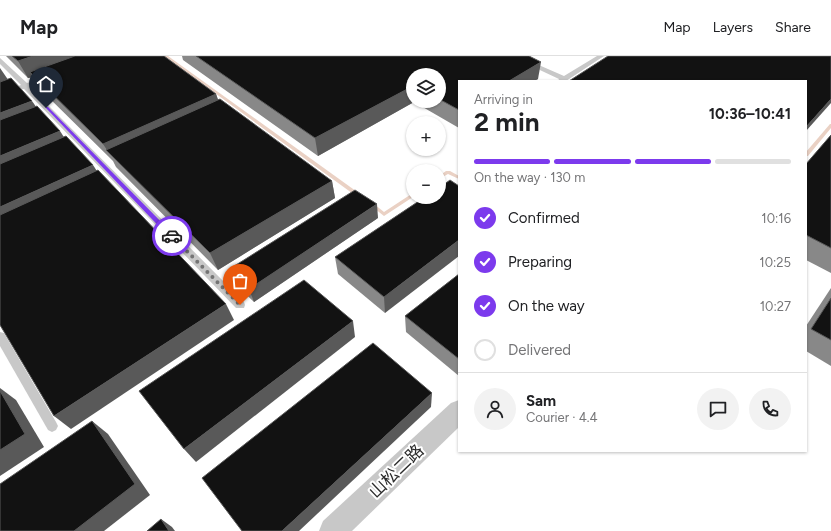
<!DOCTYPE html>
<html lang="en">
<head>
<meta charset="utf-8">
<style>
	:root { --surface:#fff; --page:#f2f2f2; --text:#202124; --muted:#757577; --line:#e0e0e0; --accent:#7c3aed }
	body { margin:0; font-family:Figtree,"Noto Sans SC",sans-serif; background:var(--page); color:var(--text); height:100vh; display:flex; flex-direction:column; font-size:15px; white-space:nowrap }
	* { box-sizing:border-box; margin:0 }
	p { font-size:13px; color:var(--muted) }
	.icon { flex:none; width:22px; height:22px; fill:none; stroke:currentColor; stroke-width:2; stroke-linecap:round; stroke-linejoin:round }
	.map { position:relative; flex:1; overflow:hidden }
	.details { position:absolute; left:458px; top:24px; width:349px; height:372px; display:flex; flex-direction:column; background:var(--surface); border-radius:0px; box-shadow:0 1px 3px #0004 }
	.details>* { flex:none }
	.buttons { position:absolute; left:406px; top:12px; display:grid; gap:8px }
	.buttons a { display:grid; place-items:center; width:40px; height:40px; border-radius:50%; background:var(--surface); box-shadow:0 1px 3px #0004; font-size:20px }
	.pin { position:absolute; display:grid; place-items:center; width:34px; height:34px; color:#fff; margin:-41px -17px; border-radius:50% 50% 50% 0; rotate:-45deg; box-shadow:0 0 4px #0007 }
	.pin .icon { rotate:45deg }
	.courier { position:absolute; display:grid; place-items:center; width:40px; height:40px; margin:-20px; border:3px solid #7c3aed; border-radius:50%; background:#fff; color:#222; box-shadow:0 1px 5px #0007 }
	.headline em { font-style:normal; font-weight:700 }
	.headline div { display:flex; flex-direction:column-reverse }
	.headline { display:flex; align-items:center; justify-content:space-between; height:68px; padding:0 16px }
	h1 { font-size:26px; font-weight:700; line-height:30px }
	.bar { display:grid; grid-template-columns:repeat(4,1fr); gap:6px 4px; align-content:center; height:48px; padding:0 16px }
	.bar i { height:5px; border-radius:3px; background:var(--line) }
	.bar .selected { background:var(--accent) }
	.bar p { grid-column:span 4 }
	.line { display:flex; align-items:center; gap:10px; padding:0 16px; border-top:1px solid var(--line) }
	.line div { flex:1 }
	.round { display:grid; place-items:center; flex:none; width:42px; height:42px; border-radius:21px; background:var(--page) }
	ol { padding:0 16px; list-style:none }
	li { display:flex; align-items:center; gap:12px; height:44px }
	li p { margin-inline-start:auto }
	li .icon { padding:4px; border-radius:50%; background:var(--accent); color:#fff; stroke-width:4 }
	li:last-child { color:var(--muted) }
	li i { width:22px; height:22px; border:2px solid var(--line); border-radius:50% }
	header { display:flex; align-items:center; gap:24px; box-sizing:border-box; height:56px; padding:0 20px; background:var(--surface); border-bottom:1px solid var(--line) }
	header strong { font-size:19px }
	nav { display:flex; gap:22px; margin-inline-start:auto; font-size:14px }
	.map>svg:first-child { display:block }
	.lines { fill:none; stroke-linecap:round; stroke-linejoin:round }
	.stream { fill:#ead1c4; fill-rule:evenodd }
	.lane { fill:#c8c8c8; fill-rule:evenodd }
	.street { fill:#c8c8c8; fill-rule:evenodd }
	.wall { fill:#888; fill-rule:evenodd }
	.shaded-wall { fill:#595959 }
	.building { fill:#121212; stroke:#595959 }
	.route { fill:#7c3aed }
	.done { stroke:#757575; stroke-width:4; stroke-dasharray:0 7.2 }
	.labels { text-anchor:middle; stroke-width:4; stroke-linejoin:round; paint-order:stroke }
	.near-street-label { font-size:17px; fill:#2b2b2b; stroke:#fff }
</style>
</head>
<body>
<header>
<strong>Map</strong>
<nav><a>Map</a><a>Layers</a><a>Share</a></nav>
</header>
<div class="map">
<svg width="831" height="475" viewBox="0 0 831 475">
	<rect width="100%" height="100%" fill="#fff"/>
	<g class="lines">
		<g class="stream">
			<polygon points="164,0 168,0 360,138 360,140 356,140"/>
			<polygon points="830,68 831,68 831,72 808,100 806,100 806,96"/>
			<polygon points="446,115 450,115 459,120 459,123 448,118 439,123 439,120"/>
			<polygon points="413,137 413,141 384,160 370,149 370,148 374,148 384,156"/>
		</g>
		<g class="lane">
			<polygon points="510,0 518,0 564,20 597,0 604,0 566,25 558,25 559,23"/>
			<polygon points="0,2 27,27 47,21 51,21 51,23 30,31 244,246 245,249 244,252 236,252 24,33 0,41 0,37 21,29 0,8"/>
			<polygon points="0,276 4,277 56,366 58,370 56,374 52,376 48,374 0,290"/>
		</g>
		<polygon class="street" points="459,344 459,371 352,475 319,475 323,465 451,347"/>
	</g>
	<g class="wall">
		<polygon points="6,0 164,0 216,38 218,44 332,125 335,142 218,214 116,111 113,105 40,33 33,21 28,22"/>
		<path d="M182,0h347l9,23 -4,2h-75v47l-45,-26 -96,54 -135,-96zM413,19h26v26h-26z"/>
		<polygon points="831,79 831,217 806,204 806,108"/>
		<polygon points="425,141 385,257 338,218 335,201"/>
		<polygon points="378,162 254,246 234,227 228,214"/>
		<polygon points="459,218 459,320 406,276 405,260"/>
		<polygon points="831,232 831,310 806,295 806,270"/>
	</g>
	<g class="shaded-wall">
		<polygon points="33,0 90,0 30,16 33,21 28,22 18,5"/>
		<polygon points="541,6 538,23 534,25 509,25"/>
		<polygon points="0,12 11,28 0,32"/>
		<polygon points="413,30 413,45 414,45 414,46 318,100 315,82"/>
		<polygon points="216,38 222,55 107,94 103,88"/>
		<polygon points="831,43 831,47 806,75 806,71"/>
		<polygon points="32,45 44,62 0,79 0,57"/>
		<polygon points="60,75 71,92 0,123 0,100"/>
		<polygon points="93,109 104,126 0,175 0,151"/>
		<polygon points="332,125 335,142 218,214 210,197"/>
		<polygon points="377,148 378,162 254,246 249,233"/>
		<polygon points="459,184 459,200 385,257 384,241"/>
		<polygon points="226,248 234,264 71,373 54,360"/>
		<polygon points="353,265 355,281 196,406 184,393"/>
		<polygon points="0,332 16,344 44,391 0,420"/>
		<polygon points="432,337 431,351 299,475 282,475"/>
		<polygon points="92,365 108,378 150,439 104,475 74,475"/>
		<polygon points="161,463 172,471 175,475 169,475"/>
	</g>
	<g class="building">
		<polygon points="12,0 33,0 18,5"/>
		<polygon points="75,0 164,0 216,38 103,88 30,16"/>
		<polygon points="196,0 529,0 541,6 509,25 459,25 459,54 439,43 439,19 413,19 413,30 315,82"/>
		<polygon points="608,0 831,0 831,43 806,71 806,25 569,25"/>
		<polygon points="11,22 32,45 0,57 0,26"/>
		<polygon points="220,43 332,125 210,197 106,94"/>
		<polygon points="37,50 60,75 0,100 0,64"/>
		<polygon points="831,79 831,192 806,179 806,108"/>
		<polygon points="66,80 93,109 0,151 0,108"/>
		<polygon points="98,114 226,248 54,360 0,269 0,159"/>
		<polygon points="450,124 459,130 459,184 384,241 335,201 425,141 439,141 439,132"/>
		<polygon points="355,134 377,148 249,233 228,214"/>
		<polygon points="459,218 459,303 405,260"/>
		<polygon points="304,224 353,265 184,393 139,335"/>
		<polygon points="831,242 831,284 811,273"/>
		<polygon points="373,287 432,337 282,475 242,475 202,422"/>
		<polygon points="0,335 25,378 0,394"/>
		<polygon points="92,365 135,428 74,475 0,475 0,428"/>
		<polygon points="161,463 169,475 147,475"/>
	</g>
	<polygon class="route" points="45,51 48,51 174,179 174,182 170,182"/>
	<g class="lines">
		<polyline class="done" points="172,180 240,249"/>
	</g>
	<g class="labels">
		<g class="near-street-label">
			<text transform="translate(396 415) rotate(-44)" y="6">山松二路</text>
		</g>
	</g>
</svg>
<div class="buttons">
<a><svg class="icon" aria-label="layers" viewBox="0 0 24 24"><path d="M12 4l9 5-9 5-9-5zM3 14l9 5 9-5"/></svg></a>
<a>+</a>
<a>−</a>
</div>
<div class="pin" style="left:240px;top:249px;background:#ea580c"><svg class="icon" aria-label="bag" viewBox="0 0 24 24"><path d="M5 8h14l-1 12H6zM9 8a3 3 0 0 1 6 0"/></svg></div>
<div class="pin" style="left:46px;top:52px;background:#1f2937"><svg class="icon" aria-label="home" viewBox="0 0 24 24"><path d="M3 11l9-7 9 7M6 9v11h12V9"/></svg></div>
<div class="courier" style="left:172px;top:180px"><svg class="icon" aria-label="car" viewBox="0 0 24 24"><path d="M5 17H2v-5l4-1 3-4h7l3 4 3 1v5h-3M9 17h6M6 11h13"/><circle cx="7" cy="17" r="2"/><circle cx="17" cy="17" r="2"/></svg></div>
<section class="details">
<div class="headline"><div><h1>2 min</h1><p>Arriving in</p></div><em>10:36–10:41</em></div>
<div class="bar"><i class="selected"></i><i class="selected"></i><i class="selected"></i><i></i><p>On the way · 130 m</p></div>
<ol>
<li><svg class="icon" aria-label="check" viewBox="0 0 24 24"><path d="M5 12l5 5 9-10"/></svg>Confirmed<p>10:16</p></li>
<li><svg class="icon" aria-label="check" viewBox="0 0 24 24"><path d="M5 12l5 5 9-10"/></svg>Preparing<p>10:25</p></li>
<li><svg class="icon" aria-label="check" viewBox="0 0 24 24"><path d="M5 12l5 5 9-10"/></svg>On the way<p>10:27</p></li>
<li><i></i>Delivered</li>
</ol>
<div class="line" style="height:72px"><a class="round"><svg class="icon" aria-label="person" viewBox="0 0 24 24"><circle cx="12" cy="8" r="4"/><path d="M4 21q1-7 8-7t8 7"/></svg></a><div><b>Sam</b><p>Courier · 4.4</p></div><a class="round"><svg class="icon" aria-label="chat" viewBox="0 0 24 24"><path d="M4 5h16v11H9l-5 4z"/></svg></a><a class="round"><svg class="icon" aria-label="phone" viewBox="0 0 24 24"><path d="M5 4h4l2 5-3 2q2 4 5 5l2-3 5 2v4C11 20 4 13 5 4z"/></svg></a></div>
</section>
</div>
</body>
</html>
